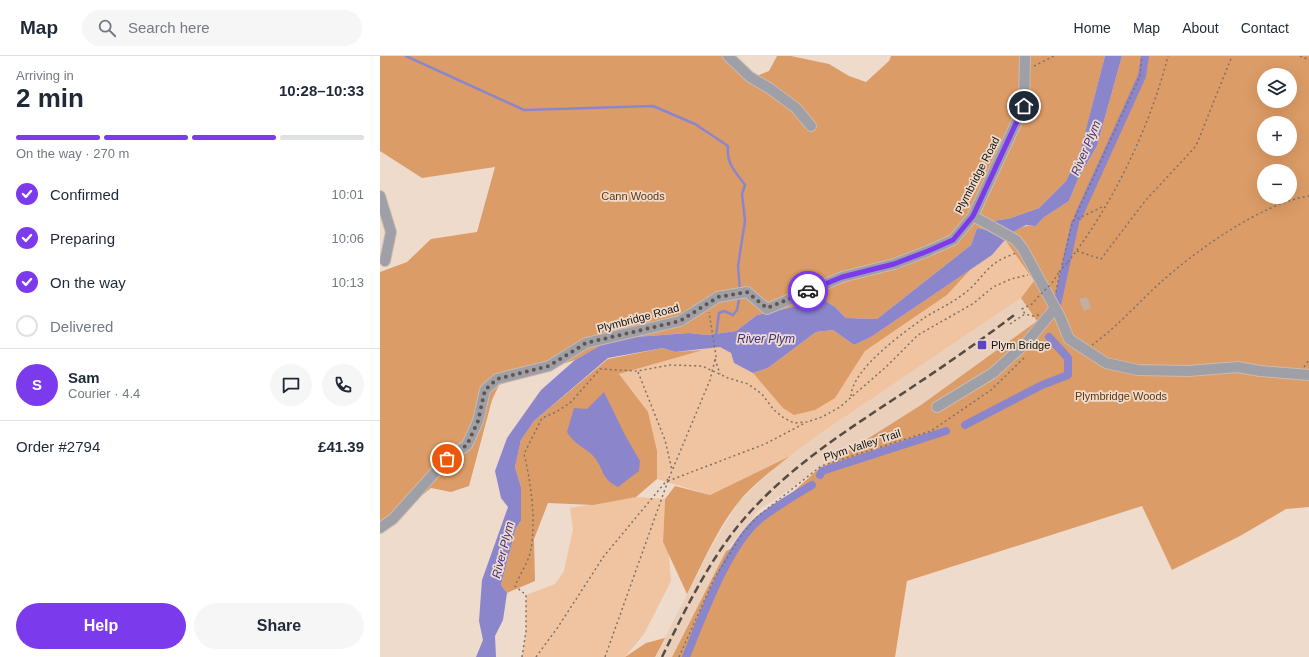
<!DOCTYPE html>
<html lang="en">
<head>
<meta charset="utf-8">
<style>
	:root { --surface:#fff; --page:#f6f6f7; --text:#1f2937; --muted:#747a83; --line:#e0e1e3; --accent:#7c3aed }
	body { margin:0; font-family:Arial,sans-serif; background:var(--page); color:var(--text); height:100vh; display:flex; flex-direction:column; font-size:15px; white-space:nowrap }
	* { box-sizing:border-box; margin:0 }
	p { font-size:13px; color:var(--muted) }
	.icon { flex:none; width:22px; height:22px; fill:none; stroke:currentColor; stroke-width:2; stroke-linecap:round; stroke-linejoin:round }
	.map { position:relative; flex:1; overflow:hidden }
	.details { display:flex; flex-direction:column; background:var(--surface); width:380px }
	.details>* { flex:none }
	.tools { position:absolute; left:877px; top:12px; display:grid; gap:8px }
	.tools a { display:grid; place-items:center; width:40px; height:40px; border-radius:50%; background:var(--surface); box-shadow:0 4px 16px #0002; font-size:20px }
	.pin { position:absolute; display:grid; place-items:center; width:34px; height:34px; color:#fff; margin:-17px; border:2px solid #fff; border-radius:50%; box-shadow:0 1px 4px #0007 }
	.courier { position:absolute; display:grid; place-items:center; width:40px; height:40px; margin:-20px; border:3px solid #7c3aed; border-radius:50%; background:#fff; color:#222; box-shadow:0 1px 5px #0007 }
	.headline em { font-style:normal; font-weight:700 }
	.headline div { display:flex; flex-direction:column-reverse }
	.headline { display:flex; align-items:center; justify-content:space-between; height:68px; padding:0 16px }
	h1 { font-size:26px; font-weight:700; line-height:30px }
	.bar { display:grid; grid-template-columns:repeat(4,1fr); gap:6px 4px; align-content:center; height:48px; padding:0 16px }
	.bar i { height:5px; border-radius:3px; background:var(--line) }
	.bar .active { background:var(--accent) }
	.bar p { grid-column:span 4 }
	.line { display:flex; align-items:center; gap:10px; padding:0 16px; border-top:1px solid var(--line) }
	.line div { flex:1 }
	.round { display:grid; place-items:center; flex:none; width:42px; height:42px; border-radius:21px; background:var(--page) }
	ol { padding:0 16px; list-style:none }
	li { display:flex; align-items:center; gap:12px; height:44px }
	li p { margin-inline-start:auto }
	li .icon { padding:4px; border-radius:50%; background:var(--accent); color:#fff; stroke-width:4 }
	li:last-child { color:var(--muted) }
	li i { width:22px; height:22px; border:2px solid var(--line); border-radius:50% }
	.action { display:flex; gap:8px; margin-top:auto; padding:8px 16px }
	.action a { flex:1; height:46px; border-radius:24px; background:var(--accent); color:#fff; font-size:16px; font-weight:700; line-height:46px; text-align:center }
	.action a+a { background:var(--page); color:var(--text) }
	header { display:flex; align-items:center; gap:24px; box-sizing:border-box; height:56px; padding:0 20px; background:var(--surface); border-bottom:1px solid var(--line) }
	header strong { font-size:19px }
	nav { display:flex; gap:22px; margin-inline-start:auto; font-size:14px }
	.search { width:280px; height:36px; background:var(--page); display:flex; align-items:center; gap:10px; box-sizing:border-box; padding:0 14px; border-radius:22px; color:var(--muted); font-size:15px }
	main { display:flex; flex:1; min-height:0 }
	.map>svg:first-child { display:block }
	.built { fill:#eacfbb }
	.green { fill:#f0c4a0 }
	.forest { fill:#dc9c67; fill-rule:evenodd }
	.water { fill:#8b86cc }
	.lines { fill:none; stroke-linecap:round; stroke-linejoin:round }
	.stream { stroke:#8b86cc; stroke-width:2.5 }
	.canal { stroke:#8b86cc; stroke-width:8 }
	.building { fill:#c3afa0 }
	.minor-casing { stroke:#ccbaad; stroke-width:12 }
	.path { stroke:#7e7167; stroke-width:1.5; stroke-dasharray:2 3; stroke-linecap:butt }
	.minor { stroke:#9f9fa8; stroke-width:10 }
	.rail { stroke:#564c43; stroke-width:2.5; stroke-dasharray:8 4; stroke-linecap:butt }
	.path-bridge { stroke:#7e7167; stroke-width:1.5; stroke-dasharray:2 3; stroke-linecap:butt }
	.done { stroke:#61564d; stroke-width:4; stroke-dasharray:0 7.2 }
	.route { stroke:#7c3aed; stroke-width:5 }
	.poi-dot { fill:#5c46be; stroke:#efdbcc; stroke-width:1.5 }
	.labels { text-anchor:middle; stroke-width:3.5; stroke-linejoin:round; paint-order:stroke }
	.street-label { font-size:11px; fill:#150f09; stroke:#efdbcc }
	.park-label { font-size:11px; fill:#60360d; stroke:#efdbcc }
	.poi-label { font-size:11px; fill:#150f09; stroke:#efdbcc; text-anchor:start }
	.water-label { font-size:12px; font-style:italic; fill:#3f3083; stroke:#efdbcc }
</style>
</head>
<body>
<header>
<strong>Map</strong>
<div class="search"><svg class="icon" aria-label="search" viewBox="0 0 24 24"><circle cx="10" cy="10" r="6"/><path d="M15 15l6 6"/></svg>Search here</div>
<nav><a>Home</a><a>Map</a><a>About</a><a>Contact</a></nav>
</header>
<main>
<section class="details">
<div class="headline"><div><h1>2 min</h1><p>Arriving in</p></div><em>10:28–10:33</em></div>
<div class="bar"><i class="active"></i><i class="active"></i><i class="active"></i><i></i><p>On the way · 270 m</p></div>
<ol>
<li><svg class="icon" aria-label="check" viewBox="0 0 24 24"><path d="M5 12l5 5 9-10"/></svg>Confirmed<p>10:01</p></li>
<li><svg class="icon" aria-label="check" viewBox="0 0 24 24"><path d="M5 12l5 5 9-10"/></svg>Preparing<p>10:06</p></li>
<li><svg class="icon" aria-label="check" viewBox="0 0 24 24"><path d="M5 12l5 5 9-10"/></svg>On the way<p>10:13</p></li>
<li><i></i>Delivered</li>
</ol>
<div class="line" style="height:72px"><b class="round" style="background:var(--accent);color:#fff">S</b><div><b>Sam</b><p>Courier · 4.4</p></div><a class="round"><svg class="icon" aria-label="chat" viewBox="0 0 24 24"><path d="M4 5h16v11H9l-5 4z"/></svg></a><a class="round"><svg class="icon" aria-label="phone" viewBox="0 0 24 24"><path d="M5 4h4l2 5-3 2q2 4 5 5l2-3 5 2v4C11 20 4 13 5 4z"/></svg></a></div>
<div class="line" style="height:52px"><div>Order #2794</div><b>£41.39</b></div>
<div class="action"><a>Help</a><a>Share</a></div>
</section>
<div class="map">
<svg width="929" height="601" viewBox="0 0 929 601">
	<rect width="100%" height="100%" fill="#efdbcc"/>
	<polygon class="built" points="641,242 657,265 541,349 435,416 379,454 346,495 292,601 275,601 329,495 357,448 389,416 438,379"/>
	<g class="green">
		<polygon points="625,184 654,226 641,242 438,379 410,400 330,439 277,423 277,395 239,318 331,291 340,291 351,297 354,307 373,317 385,330 455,342 485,295 567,239 591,213 612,199"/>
		<polygon points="256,441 285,443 283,486 289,498 291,525 264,578 245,601 142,601 146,575 146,539 175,528 184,515 193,473 190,452"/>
	</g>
	<g class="forest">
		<polygon points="0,0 351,0 374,21 389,15 397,0 411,0 449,8 469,20 486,26 509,5 511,0 725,0 700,97 686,125 659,152 631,162 614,165 607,174 597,172 591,189 497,263 466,262 455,251 444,244 377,259 356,275 327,279 309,277 255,281 226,287 195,304 119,329 112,344 89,430 71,436 51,432 0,474 0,216 27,206 51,183 97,176 115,111 42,122 0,95"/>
		<path d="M742,0h187v451l-23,2 -46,27 -68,34 -30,-64 -235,75 -12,76h-223l54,-106 16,-8 23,-25 50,-46 106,-67 116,-84 -16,-23 13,-17 -29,-41c9,-10 18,-16 31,-14l7,-8 26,-17 9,-22 19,-33zM884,19h26v26h-26zM884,67h26v26h-26zM884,115h26v26h-26z"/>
		<polygon points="591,213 567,239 485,295 455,342 435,354 414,359 403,352 373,317 388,312 436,276 453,274 474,289 491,281"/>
		<polygon points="283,292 295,296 323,294 239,318 268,356 277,395 277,423 256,441 213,449 168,447 154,483 155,525 127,537 121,529 136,472 141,465 141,431 135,411 141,384 154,365 228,303"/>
		<path d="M410,400c-18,14 -39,30 -53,48 -19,24 -36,62 -50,90l-24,-52 2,-43 10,-13 35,9z"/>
		<polygon points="285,582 275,601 245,601 266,587"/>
	</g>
	<g class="water">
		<polygon points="725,0 742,0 717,90 698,123 689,145 663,162 656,170 646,169 631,177 612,199 491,281 474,289 453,274 436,276 388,312 373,317 354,307 351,297 340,291 295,296 283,292 228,302 154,365 141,384 135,411 141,431 141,465 136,472 121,529 127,537 123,564 115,580 116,601 96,601 103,584 99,565 102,524 128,451 121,442 115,415 127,382 161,334 195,304 225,287 255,281 309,277 327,279 356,275 377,259 444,244 455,251 466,262 497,263 591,189 597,172 607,174 614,165 631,162 659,152 686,125 700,96"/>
		<path d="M224,336l21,43 15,26 -1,10 -21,16c-17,-9 -13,-15 -23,-29 -8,-10 -20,-12 -28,-26l7,-24 13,1z"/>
	</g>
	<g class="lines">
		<g class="stream">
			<path d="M26,0l118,54 129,-4 42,18 33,22c-2,18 7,25 17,39l-3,9 3,27 -7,45 2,24"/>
			<polyline points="336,280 339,257 344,255 353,259 357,254 360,239"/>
		</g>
		<g class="canal">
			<polyline points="698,161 762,20 765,0"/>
			<polyline points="677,249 695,167"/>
			<polyline points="585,369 662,329 688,319 688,302 669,281"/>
			<polyline points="440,419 442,415 566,375"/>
			<path d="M306,601c16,-39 42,-113 75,-139 16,-12 34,-23 51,-33"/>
		</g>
	</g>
	<polygon class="building" points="707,241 711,252 704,255 699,243"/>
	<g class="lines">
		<g class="minor-casing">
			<g id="minor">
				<polyline points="348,0 370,21 389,32 416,52 431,70"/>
				<polyline points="0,140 11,176 5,205"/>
				<polyline points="593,160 636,184 643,193 680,261 689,283 726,307 758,314 808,315 858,311 880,315 929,319"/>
				<polyline points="557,351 613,317 647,286 675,252"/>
				<polyline points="0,472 13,463 67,403 87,389 98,365 105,334 117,323 169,310 206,287 300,265 338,241 367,236 387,253 462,221 514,208 548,195 573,184 593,160 644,50 645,0"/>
			</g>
		</g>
		<g class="path">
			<polyline points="920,0 929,4"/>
			<polyline points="654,10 674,0"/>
			<polyline points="693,165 724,150"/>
			<polyline points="697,195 721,203 765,145 816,90 852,0"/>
			<path d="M688,206c45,-58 82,-135 100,-206"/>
			<polyline points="682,209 692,168 760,20 762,0"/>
			<polyline points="672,227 679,216"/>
			<polyline points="676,236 680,216"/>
			<polyline points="659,259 652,260 645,258 642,253 652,248 659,240"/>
			<polyline points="630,268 645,258"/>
			<path d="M712,289c25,-18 45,-41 68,-62 35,-32 102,-80 149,-87"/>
			<polyline points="335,303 340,318"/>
			<polyline points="924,311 929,304"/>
			<polyline points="258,316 285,384 292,414"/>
			<path d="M471,340c1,-27 52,-63 73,-78 14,-9 29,-15 42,-26 11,-8 18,-21 28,-28 6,-5 15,-8 22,-11"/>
			<polyline points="288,425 385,388 425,367"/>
			<path d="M142,601l4,-26v-36l-11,-9c5,-12 14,-25 16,-37 5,-27 0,-68 -7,-95l18,-36 14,-6 14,-9 30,-34 37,2 33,-6 32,1 26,12 20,6 14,10 12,16 10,8 10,5 13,-1 15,-5 18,-10 47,-41 31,-31 56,-32 19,-16 18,-8 17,-4"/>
			<polyline points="156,601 178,571 224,500 288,423"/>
			<polyline points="225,601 289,422 330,324 336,300 329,256"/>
			<polyline points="299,601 334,523 363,477 377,461 441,410 551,375 611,334 646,300"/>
		</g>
		<use href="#minor" class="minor"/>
		<path class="rail" d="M282,601c23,-47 47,-97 81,-137 42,-49 95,-84 148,-119 43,-28 85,-57 126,-88"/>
		<g class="path-bridge">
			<polyline points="679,216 688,206"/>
			<polyline points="661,238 670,229"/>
		</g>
	</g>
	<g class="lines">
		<polyline class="done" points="67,403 87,389 98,365 105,334 117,323 169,310 206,287 300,265 338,241 367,236 387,252 428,235"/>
		<polyline class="route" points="428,235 462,221 514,208 548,195 573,184 593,160 644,50"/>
	</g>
	<rect class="poi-dot" x="597" y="284" width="10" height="10" rx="2"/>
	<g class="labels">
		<g class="street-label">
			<text transform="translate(597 119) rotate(-63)" y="4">Plymbridge Road</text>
			<text transform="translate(258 262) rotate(-15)" y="4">Plymbridge Road</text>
			<text transform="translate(482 389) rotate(-18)" y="4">Plym Valley Trail</text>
		</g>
		<g class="park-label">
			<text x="253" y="144">Cann Woods</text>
			<text x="741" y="344">Plymbridge Woods</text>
		</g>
		<g class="poi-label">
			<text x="611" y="293">Plym Bridge</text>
		</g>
		<g class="water-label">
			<text transform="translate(706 92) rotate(-67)" y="4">River Plym</text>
			<text x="386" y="287">River Plym</text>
			<text transform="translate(123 494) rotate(-76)" y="4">River Plym</text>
		</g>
	</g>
</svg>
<div class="tools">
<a><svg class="icon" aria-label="layers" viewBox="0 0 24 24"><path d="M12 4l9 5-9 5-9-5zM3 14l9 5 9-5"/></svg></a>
<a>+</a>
<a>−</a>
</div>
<div class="pin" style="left:67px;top:403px;background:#ea580c"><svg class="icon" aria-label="bag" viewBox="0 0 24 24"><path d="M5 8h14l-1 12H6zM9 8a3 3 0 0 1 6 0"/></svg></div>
<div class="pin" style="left:644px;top:50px;background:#1f2937"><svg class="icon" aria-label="home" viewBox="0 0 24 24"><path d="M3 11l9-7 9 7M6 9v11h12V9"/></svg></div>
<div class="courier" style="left:428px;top:235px"><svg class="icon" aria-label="car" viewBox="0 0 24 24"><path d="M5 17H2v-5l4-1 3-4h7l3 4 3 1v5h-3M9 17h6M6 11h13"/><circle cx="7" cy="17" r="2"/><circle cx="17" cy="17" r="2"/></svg></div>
</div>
</main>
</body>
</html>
